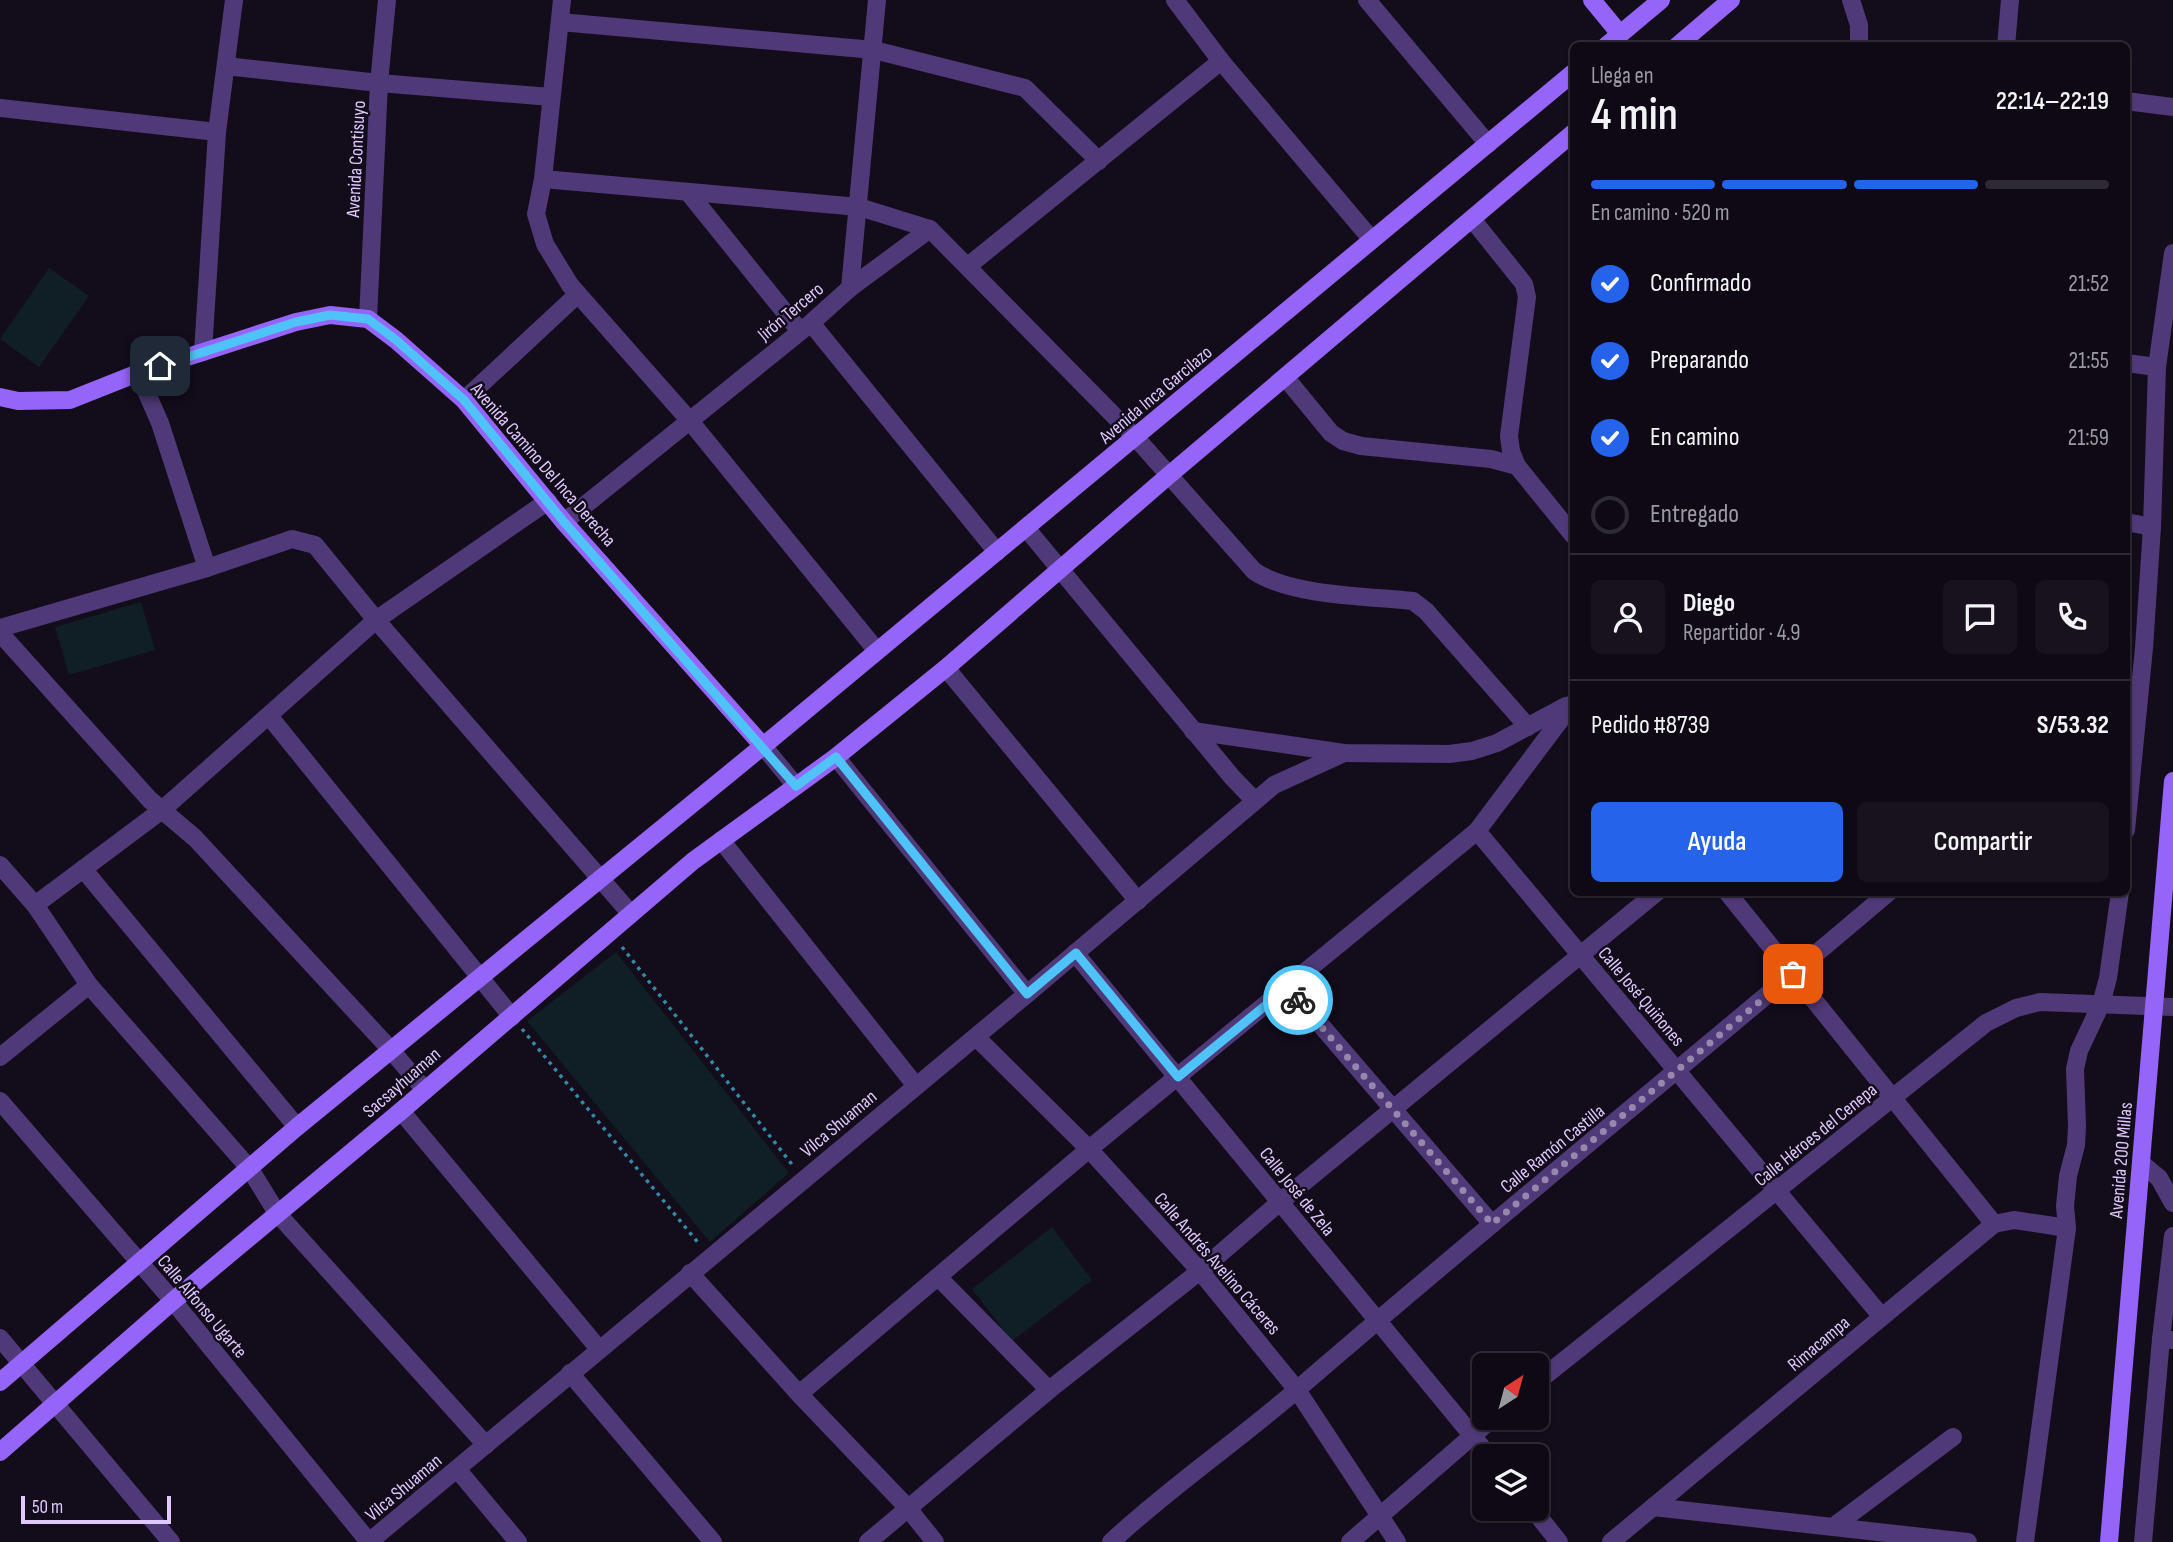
<!DOCTYPE html>
<html lang="es">
<head>
<meta charset="utf-8">
<style>
	:root { --surface:#0e0914; --page:#17121d; --text:#f1f3f6; --muted:#9b9aa0; --line:#2e2a34; --accent:#2563eb }
	body { margin:0; font-family:"Sofia Sans Condensed",sans-serif; background:var(--page); color:var(--text); height:100vh; display:flex; flex-direction:column; font-size:26px; white-space:nowrap }
	* { box-sizing:border-box; margin:0 }
	p { font-size:23px; color:var(--muted) }
	.icon { flex:none; width:38px; height:38px; fill:none; stroke:currentColor; stroke-width:2; stroke-linecap:round; stroke-linejoin:round }
	.map { position:relative; flex:1; overflow:hidden }
	.drawer { position:absolute; left:1570px; top:42px; width:560px; height:854px; display:flex; flex-direction:column; background:var(--surface); border-radius:10px; box-shadow:0 2px 5px #0004,0 0 0 2px var(--line) }
	.drawer>* { flex:none }
	.needle { width:46px; rotate:36deg }
	.controls { position:absolute; left:1472px; top:1353px; display:grid; gap:14px }
	.controls a { display:grid; place-items:center; width:77px; height:77px; border-radius:10px; background:var(--surface); box-shadow:0 2px 5px #0004,0 0 0 2px var(--line); font-size:35px }
	.scale { position:absolute; left:21px; bottom:18px; width:150px; box-sizing:border-box; padding-left:7px; border:4px solid #dec9fc; border-top:0; font-size:19px; line-height:24px; white-space:nowrap; color:#dec9fc; -webkit-text-stroke:5px #130c1b; paint-order:stroke }
	.pin { position:absolute; display:grid; place-items:center; width:60px; height:60px; color:#fff; margin:-30px; border-radius:14px; box-shadow:0 4px 10px #0006 }
	.courier { position:absolute; display:grid; place-items:center; width:70px; height:70px; margin:-35px; border:5px solid #4fc3f7; border-radius:50%; background:#fff; color:#222; box-shadow:0 2px 9px #0007 }
	.head em { font-style:normal; font-weight:600 }
	.head div { display:flex; flex-direction:column-reverse }
	.head { display:flex; align-items:center; justify-content:space-between; height:119px; padding:0 21px }
	h1 { font-size:46px; font-weight:600; line-height:52px }
	.bar { display:grid; grid-template-columns:repeat(4,1fr); gap:10px 7px; align-content:center; height:84px; padding:0 21px }
	.bar i { height:9px; border-radius:5px; background:var(--line) }
	.bar .active { background:var(--accent) }
	.bar p { grid-column:span 4 }
	.line { display:flex; align-items:center; gap:18px; padding:0 21px; border-top:2px solid var(--line) }
	.line div { flex:1 }
	.round { display:grid; place-items:center; flex:none; width:74px; height:74px; border-radius:10px; background:var(--page) }
	ol { padding:0 21px; list-style:none }
	li { display:flex; align-items:center; gap:21px; height:77px }
	li p { margin-inline-start:auto }
	li .icon { padding:7px; border-radius:50%; background:var(--accent); color:#fff; stroke-width:4 }
	li:last-child { color:var(--muted) }
	li i { width:38px; height:38px; border:4px solid var(--line); border-radius:50% }
	.primary-button { display:flex; gap:14px; margin-top:auto; padding:14px 21px }
	.primary-button a { flex:1; height:80px; border-radius:10px; background:var(--accent); color:#fff; font-size:28px; font-weight:600; line-height:80px; text-align:center }
	.primary-button a+a { background:var(--page); color:var(--text) }
	.map>svg:first-child { display:block }
	.green { fill:#0f1f25 }
	.lines { fill:none; stroke-linecap:round; stroke-linejoin:round }
	.path { stroke:#328aa7; stroke-width:3.5; stroke-dasharray:3.5 5; stroke-linecap:butt }
	.street { stroke:#4f3978; stroke-width:18 }
	.secondary { stroke:#9564f8; stroke-width:18 }
	.done { stroke:#9787ad; stroke-width:7; stroke-dasharray:0 12.6 }
	.route { stroke:#4fc3f7; stroke-width:9 }
	.labels { text-anchor:middle; stroke-width:5; stroke-linejoin:round; paint-order:stroke }
	.street-label { font-size:19px; fill:#dec9fc; stroke:#130c1b }
</style>
</head>
<body>
<div class="map">
<svg width="2173" height="1542" viewBox="0 0 2173 1542">
	<rect width="100%" height="100%" fill="#130c1b"/>
	<g class="green">
		<polygon points="49,268 89,296 39,367 0,339"/>
		<polygon points="141,602 155,650 69,675 55,627"/>
		<polygon points="616,952 789,1173 710,1242 527,1021"/>
		<polygon points="1052,1227 1092,1280 1012,1341 972,1289"/>
	</g>
	<g class="lines">
		<g class="path">
			<polyline points="622,947 794,1167"/>
			<polyline points="522,1029 700,1245"/>
		</g>
		<g class="street">
			<polyline points="562,0 543,179 536,214 545,244 570,285 690,421 877,651"/>
			<polyline points="1175,0 1221,61 1372,240"/>
			<polyline points="1367,0 1488,144"/>
			<polyline points="1851,0 1859,25 1859,46"/>
			<polyline points="560,22 874,50 1025,88 1099,161"/>
			<polyline points="2006,46 2010,0"/>
			<polyline points="226,66 379,83 551,97"/>
			<polyline points="2126,101 2173,107"/>
			<polyline points="0,108 217,132"/>
			<path d="M543,179l316,28 71,22 206,209 118,133c36,25 113,25 159,30l13,10 102,116"/>
			<polyline points="688,192 800,331"/>
			<polyline points="1472,219 1524,284 1527,297 1509,436 1511,451 1517,466"/>
			<polyline points="968,266 1221,61"/>
			<polyline points="850,288 930,229"/>
			<polyline points="368,319 379,83 387,0"/>
			<polyline points="811,323 997,552"/>
			<polyline points="203,352 217,132 234,0"/>
			<polyline points="2126,363 2157,367"/>
			<polyline points="138,373 160,423 207,568"/>
			<polyline points="1285,377 1331,433 1343,441 1361,446 1491,459 1517,466 1573,535"/>
			<polyline points="464,400 578,294"/>
			<polyline points="564,522 811,323 850,288 877,0"/>
			<polyline points="2126,522 2152,527"/>
			<polyline points="1026,528 1232,777 1255,801"/>
			<polyline points="0,628 207,568 292,539 315,545 376,620 631,914"/>
			<polyline points="0,633 150,800 195,838 391,1050 424,1089"/>
			<polyline points="946,668 1138,901"/>
			<polyline points="269,716 512,1017"/>
			<polyline points="1193,731 1344,753 1449,754 1472,751 1497,743 1566,706"/>
			<polyline points="763,746 796,786"/>
			<polyline points="836,757 1027,994"/>
			<polyline points="2126,830 2144,648 2152,527 2157,367 2173,253"/>
			<polyline points="1477,831 1882,1317"/>
			<polyline points="721,840 916,1086"/>
			<polyline points="0,865 35,905 89,985 250,1169 277,1213 486,1445"/>
			<polyline points="84,870 297,1127"/>
			<polyline points="1727,892 1994,1224"/>
			<polyline points="35,905 162,810 376,620 548,501"/>
			<polyline points="1075,953 1489,1456"/>
			<polyline points="1288,987 1492,1224"/>
			<polyline points="976,1037 1089,1149 1200,1271 1297,1390 1397,1542"/>
			<polyline points="0,1057 89,985"/>
			<polyline points="0,1101 173,1301 369,1542"/>
			<polyline points="401,1111 599,1349"/>
			<polyline points="2141,1163 2159,1178 2173,1203"/>
			<polyline points="2173,1236 2161,1339 2173,1340"/>
			<polyline points="690,1273 799,1394 907,1507 935,1542"/>
			<polyline points="939,1278 1049,1390"/>
			<polyline points="0,1338 171,1542"/>
			<polyline points="570,1373 713,1542"/>
			<polyline points="1536,1383 1986,1023 2016,1008 2040,1002 2173,1007"/>
			<polyline points="799,1394 1089,1149 1477,831 1573,703"/>
			<polyline points="457,1469 518,1542"/>
			<polyline points="1653,1507 1968,1542"/>
			<polyline points="1532,1508 1559,1542"/>
			<polyline points="1833,1527 1953,1437"/>
			<polyline points="369,1542 1027,994 1274,785 1344,753"/>
			<polyline points="868,1542 1049,1390 1200,1271 1280,1202 1657,892"/>
			<path d="M1111,1542c59,-55 127,-101 188,-154 194,-168 394,-329 590,-496"/>
			<polyline points="1350,1542 1493,1418"/>
			<polyline points="1611,1542 1994,1224 2014,1220 2067,1228"/>
			<polyline points="2025,1542 2067,1228 2065,1206 2068,1176 2076,1145 2077,1126 2075,1069 2079,1051 2101,1004 2108,978 2120,892"/>
			<polyline points="2143,1542 2161,1339"/>
		</g>
		<g class="secondary">
			<polyline points="1592,0 1620,34"/>
			<polyline points="1606,46 1661,0"/>
			<polyline points="1677,46 1731,0"/>
			<polyline points="0,397 18,401 70,400 138,373 296,322 330,315 368,319 396,340 464,400 564,522 763,746"/>
			<polyline points="0,1382 297,1127 763,746 1573,73"/>
			<polyline points="0,1452 173,1301 401,1111 693,861 836,757 946,668 1168,476 1573,133"/>
			<polyline points="2109,1542 2173,781"/>
		</g>
	</g>
	<g class="lines">
		<polyline class="done" points="1298,1000 1492,1224 1793,974"/>
		<polyline class="route" points="160,366 296,322 330,315 368,319 396,340 464,400 564,522 796,786 836,757 1027,994 1076,953 1178,1077 1288,987 1298,1000"/>
	</g>
	<g class="labels">
		<g class="street-label">
			<text transform="translate(355 159) rotate(-87)" y="7">Avenida Contisuyo</text>
			<text transform="translate(790 311) rotate(-40)" y="7">Jirón Tercero</text>
			<text transform="translate(1155 394) rotate(-40)" y="7">Avenida Inca Garcilazo</text>
			<text transform="translate(544 464) rotate(49)" y="7">Avenida Camino Del Inca Derecha</text>
			<text transform="translate(1642 996) rotate(50)" y="7">Calle José Quiñones</text>
			<text transform="translate(401 1082) rotate(-41)" y="7">Sacsayhuaman</text>
			<text transform="translate(838 1123) rotate(-40)" y="7">Vilca Shuaman</text>
			<text transform="translate(1815 1134) rotate(-39)" y="7">Calle Héroes del Cenepa</text>
			<text transform="translate(1552 1148) rotate(-39)" y="7">Calle Ramón Castilla</text>
			<text transform="translate(2120 1160) rotate(-85)" y="7">Avenida 200 Millas</text>
			<text transform="translate(1298 1191) rotate(51)" y="7">Calle José de Zela</text>
			<text transform="translate(1218 1263) rotate(49)" y="7">Calle Andrés Avelino Cáceres</text>
			<text transform="translate(203 1306) rotate(50)" y="7">Calle Alfonso Ugarte</text>
			<text transform="translate(1818 1343) rotate(-40)" y="7">Rimacampa</text>
			<text transform="translate(403 1487) rotate(-40)" y="7">Vilca Shuaman</text>
		</g>
	</g>
</svg>
<div class="controls">
<a><svg class="needle" viewBox="-14 -14 28 28"><path d="M0-13l5 13h-10z" fill="#e53935"/><path d="M0 13l5-13h-10z" fill="#9b9aa0"/></svg></a>
<a><svg class="icon" aria-label="layers" viewBox="0 0 24 24"><path d="M12 4l9 5-9 5-9-5zM3 14l9 5 9-5"/></svg></a>
</div>
<div class="scale">50 m</div>
<div class="pin" style="left:1793px;top:974px;background:#ea580c"><svg class="icon" aria-label="bag" viewBox="0 0 24 24"><path d="M5 8h14l-1 12H6zM9 8a3 3 0 0 1 6 0"/></svg></div>
<div class="pin" style="left:160px;top:366px;background:#1f2937"><svg class="icon" aria-label="home" viewBox="0 0 24 24"><path d="M3 11l9-7 9 7M6 9v11h12V9"/></svg></div>
<div class="courier" style="left:1298px;top:1000px"><svg class="icon" aria-label="bike" viewBox="0 0 24 24"><circle cx="6" cy="16" r="4"/><circle cx="18" cy="16" r="4"/><path d="M6 16l4-8h5l3 8M10 8l3 8H6M13 5h3"/></svg></div>
<section class="drawer">
<div class="head"><div><h1>4 min</h1><p>Llega en</p></div><em>22:14–22:19</em></div>
<div class="bar"><i class="active"></i><i class="active"></i><i class="active"></i><i></i><p>En camino · 520 m</p></div>
<ol>
<li><svg class="icon" aria-label="check" viewBox="0 0 24 24"><path d="M5 12l5 5 9-10"/></svg>Confirmado<p>21:52</p></li>
<li><svg class="icon" aria-label="check" viewBox="0 0 24 24"><path d="M5 12l5 5 9-10"/></svg>Preparando<p>21:55</p></li>
<li><svg class="icon" aria-label="check" viewBox="0 0 24 24"><path d="M5 12l5 5 9-10"/></svg>En camino<p>21:59</p></li>
<li><i></i>Entregado</li>
</ol>
<div class="line" style="height:126px"><a class="round"><svg class="icon" aria-label="person" viewBox="0 0 24 24"><circle cx="12" cy="8" r="4"/><path d="M4 21q1-7 8-7t8 7"/></svg></a><div><b>Diego</b><p>Repartidor · 4.9</p></div><a class="round"><svg class="icon" aria-label="chat" viewBox="0 0 24 24"><path d="M4 5h16v11H9l-5 4z"/></svg></a><a class="round"><svg class="icon" aria-label="phone" viewBox="0 0 24 24"><path d="M5 4h4l2 5-3 2q2 4 5 5l2-3 5 2v4C11 20 4 13 5 4z"/></svg></a></div>
<div class="line" style="height:91px"><div>Pedido #8739</div><b>S/53.32</b></div>
<div class="primary-button"><a>Ayuda</a><a>Compartir</a></div>
</section>
</div>
</body>
</html>
